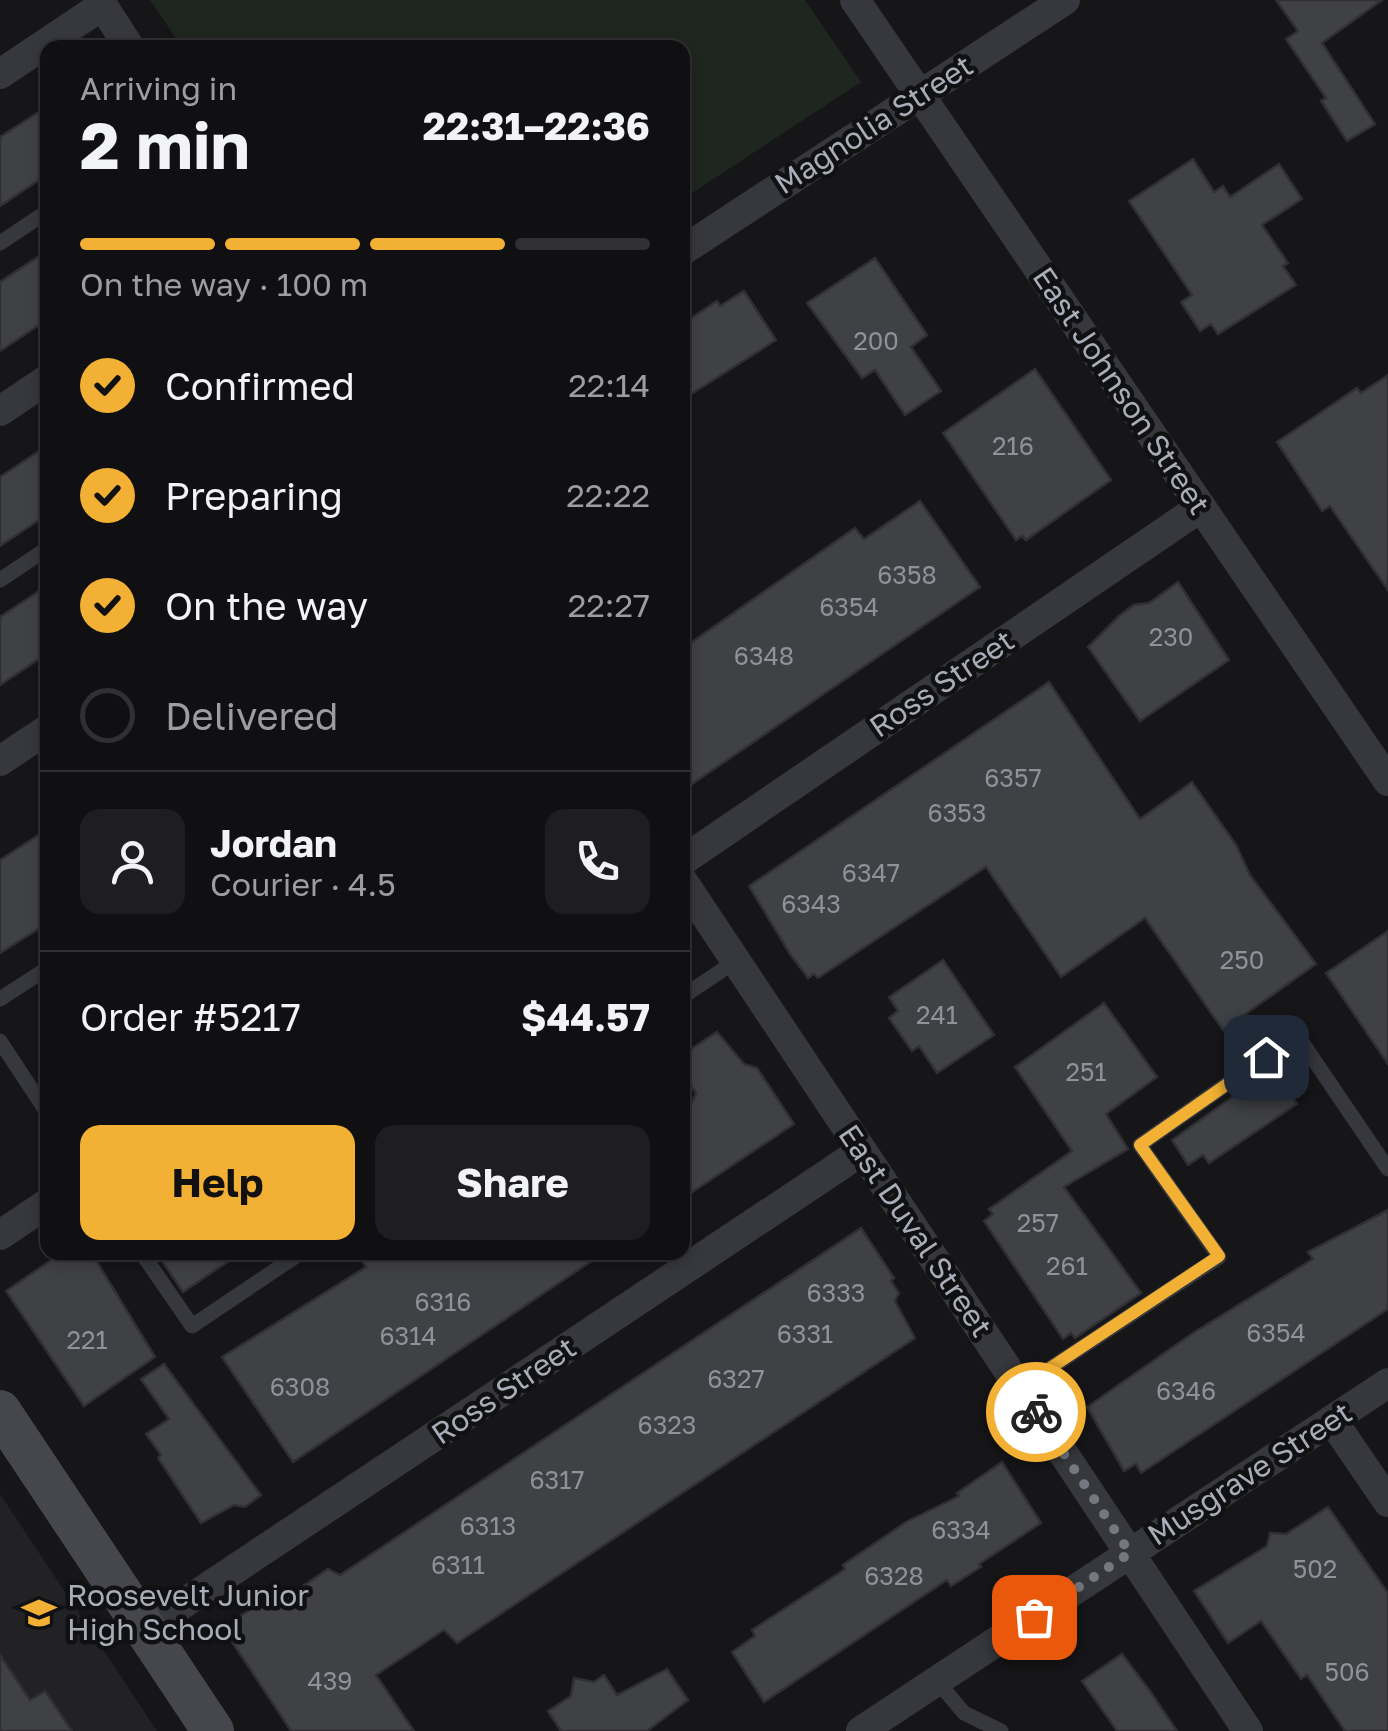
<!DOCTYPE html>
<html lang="en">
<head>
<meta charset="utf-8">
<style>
	:root { --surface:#101012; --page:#1e1e20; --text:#f1f3f6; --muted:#9c9d9f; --line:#303032; --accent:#f2b134 }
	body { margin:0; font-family:"Golos Text",sans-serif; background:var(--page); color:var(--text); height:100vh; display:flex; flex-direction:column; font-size:38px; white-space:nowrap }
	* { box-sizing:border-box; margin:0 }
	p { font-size:32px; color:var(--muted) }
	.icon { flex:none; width:55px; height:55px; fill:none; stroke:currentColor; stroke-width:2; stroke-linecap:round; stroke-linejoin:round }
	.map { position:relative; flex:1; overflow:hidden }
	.sheet { position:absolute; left:40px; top:40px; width:650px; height:1220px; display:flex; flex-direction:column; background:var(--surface); border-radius:20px; box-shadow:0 5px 15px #0003,0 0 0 2px var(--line) }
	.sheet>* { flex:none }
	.pin { position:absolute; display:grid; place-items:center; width:85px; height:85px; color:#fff; margin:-42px; border-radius:20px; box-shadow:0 5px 15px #0006 }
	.courier { position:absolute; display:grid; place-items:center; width:100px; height:100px; margin:-50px; border:8px solid #f2b134; border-radius:50%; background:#fff; color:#222; box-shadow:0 2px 12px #0007 }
	.headline em { font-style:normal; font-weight:700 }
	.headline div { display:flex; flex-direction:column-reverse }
	.headline { display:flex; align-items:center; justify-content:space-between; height:170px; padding:0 40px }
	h1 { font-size:65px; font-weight:700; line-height:75px }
	.bar { display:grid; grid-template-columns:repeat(4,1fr); gap:15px 10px; align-content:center; height:120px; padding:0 40px }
	.bar i { height:12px; border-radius:8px; background:var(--line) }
	.bar .on { background:var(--accent) }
	.bar p { grid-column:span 4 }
	.line { display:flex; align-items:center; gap:25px; padding:0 40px; border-top:2px solid var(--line) }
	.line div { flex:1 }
	.round { display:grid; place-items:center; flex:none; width:105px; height:105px; border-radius:20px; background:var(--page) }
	ol { padding:0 40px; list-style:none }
	li { display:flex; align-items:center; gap:30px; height:110px }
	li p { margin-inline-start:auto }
	li .icon { padding:10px; border-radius:50%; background:var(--accent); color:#111; stroke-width:4 }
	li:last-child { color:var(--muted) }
	li i { width:55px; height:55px; border:5px solid var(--line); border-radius:50% }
	.action { display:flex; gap:20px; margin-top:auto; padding:20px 40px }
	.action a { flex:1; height:115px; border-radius:20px; background:var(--accent); color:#111; font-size:40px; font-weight:700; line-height:115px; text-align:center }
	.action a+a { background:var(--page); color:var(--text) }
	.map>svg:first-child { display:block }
	.built { fill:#222225 }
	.green { fill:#1e261f }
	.building { fill:#404145; stroke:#303034; stroke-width:2.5 }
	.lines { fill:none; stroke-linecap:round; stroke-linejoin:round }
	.lane { stroke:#37383d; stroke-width:15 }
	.street { stroke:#37383d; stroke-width:30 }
	.secondary { stroke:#45474d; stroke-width:42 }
	.done { stroke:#757880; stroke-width:10; stroke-dasharray:0 18 }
	.route { stroke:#f2b134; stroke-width:12 }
	.labels { text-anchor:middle; stroke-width:9; stroke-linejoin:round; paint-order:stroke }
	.number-label { font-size:25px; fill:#8e929b }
	.street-label { font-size:30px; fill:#a8adb8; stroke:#111113 }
	.poi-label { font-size:30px; fill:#a8adb8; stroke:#111113; text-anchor:start }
</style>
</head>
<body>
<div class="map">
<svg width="1388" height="1731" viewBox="0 0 1388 1731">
	<rect width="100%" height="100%" fill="#161618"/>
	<polygon class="built" points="0,1494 157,1731 0,1731"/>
	<polygon class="green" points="150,0 805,0 861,82 683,199 682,48 182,47"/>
	<g class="building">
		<polygon points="1276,0 1382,0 1322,43 1375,124 1347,141 1321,101 1326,98 1286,39 1298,31"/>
		<polygon points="48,106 48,174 0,206 0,137"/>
		<polygon points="1193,159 1214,192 1223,186 1230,197 1279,164 1302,199 1262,225 1288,263 1283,266 1296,285 1218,334 1211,324 1200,331 1181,302 1192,295 1129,201"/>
		<polygon points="48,250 48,319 0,351 0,282"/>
		<polygon points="875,258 927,335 911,347 941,391 905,415 875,370 862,378 807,303"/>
		<polygon points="744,291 776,340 682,400 682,324 717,301 720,306"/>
		<polygon points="1035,369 1111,480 1026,540 1022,536 1016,540 943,433"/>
		<polygon points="1388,375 1388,590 1330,506 1322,511 1277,442 1357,388 1361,393"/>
		<polygon points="48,445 48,514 0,546 0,477"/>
		<polygon points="920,501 980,587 682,791 682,649 855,528 864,539"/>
		<polygon points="1178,582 1229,660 1140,721 1088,647 1120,615 1134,605 1149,603"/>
		<polygon points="48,585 48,653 0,685 0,617"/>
		<polygon points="1049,682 1140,819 1192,782 1236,845 1250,875 1316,964 1223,1030 1145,918 1061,977 986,867 818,978 814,974 808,978 790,954 749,886"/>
		<polygon points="48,829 48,923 0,953 0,860"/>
		<polygon points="1388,931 1388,1064 1326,973"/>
		<polygon points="943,960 994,1035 937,1073 919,1046 912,1051 889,1018 898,1011 889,997"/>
		<polygon points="1104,1003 1157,1077 1106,1114 1128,1149 1064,1187 1141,1293 1075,1338 1071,1333 1063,1339 984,1221 993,1214 989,1209 1072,1151 1015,1067"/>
		<polygon points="717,1032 744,1064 757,1068 794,1124 682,1199 682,1124 696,1093 682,1074 682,1055"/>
		<polygon points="1273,1068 1297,1104 1209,1163 1203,1155 1188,1165 1172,1140"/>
		<polygon points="1388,1210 1388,1309 1141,1473 1136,1464 1124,1471 1087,1407 1193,1333 1313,1259 1308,1252"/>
		<polygon points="861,1228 894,1278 891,1281 899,1293 895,1301 915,1338 457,1643 444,1630 376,1675 414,1731 291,1731 223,1628 276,1592 281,1601 328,1569 340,1575"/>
		<polygon points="63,1252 91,1252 155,1357 84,1406 6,1291"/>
		<polygon points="156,1252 242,1252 183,1292"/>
		<polygon points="356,1252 605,1252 293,1462 222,1357 366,1267"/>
		<polygon points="164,1364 261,1495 245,1507 234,1505 201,1523 158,1458 161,1455 146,1434 169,1419 141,1379"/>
		<polygon points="1002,1462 1041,1523 979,1564 981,1567 951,1586 947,1580 764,1702 732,1652 755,1636 752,1630 845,1569 843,1565 906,1522 959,1496 957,1493"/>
		<polygon points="1328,1507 1388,1593 1388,1731 1345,1731 1307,1675 1301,1679 1261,1621 1228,1643 1194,1591 1267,1546 1270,1533 1286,1534"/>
		<polygon points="1122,1654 1150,1691 1177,1731 1117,1731 1082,1681"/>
		<polygon points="0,1655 30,1700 45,1691 72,1731 0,1731"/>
		<polygon points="667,1669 688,1700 647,1731 561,1731 548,1711 571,1696 574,1678 594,1682 604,1675 617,1695"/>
	</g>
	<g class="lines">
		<g class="lane">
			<polyline points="0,243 48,211"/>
			<polyline points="0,580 48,548"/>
			<polyline points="682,997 736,961"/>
			<polyline points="0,999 48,968"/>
			<polyline points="0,1041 48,1114"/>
			<polyline points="141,1252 192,1326 302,1252"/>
			<polyline points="1020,1388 1219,1257 1140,1145 1297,1035 1388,1169"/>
			<polyline points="937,1681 964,1713 1001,1731"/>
		</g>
		<g class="street">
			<polyline points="99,0 130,48"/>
			<polyline points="855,0 1388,781"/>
			<polyline points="0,74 103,5"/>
			<polyline points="682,251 1065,0"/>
			<polyline points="0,411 48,379"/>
			<polyline points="0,761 48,729"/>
			<polyline points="682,861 1201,507"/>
			<polyline points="682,880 1248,1731"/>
			<polyline points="0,1235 48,1203"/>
			<polyline points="1332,1420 1388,1502"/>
			<polyline points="145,1629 862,1151"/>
			<polyline points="861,1731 1388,1383"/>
		</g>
		<polyline class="secondary" points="0,1411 213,1731"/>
	</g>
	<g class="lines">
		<polyline class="done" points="1034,1617 1130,1553 1036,1412"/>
		<polyline class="route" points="1036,1412 1020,1388 1219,1256 1140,1145 1266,1057"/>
	</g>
	<defs>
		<g id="school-bare" transform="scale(2.7)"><path d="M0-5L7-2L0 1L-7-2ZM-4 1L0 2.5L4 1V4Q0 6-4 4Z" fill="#f2b134" stroke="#111113" stroke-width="2.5" paint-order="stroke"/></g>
	</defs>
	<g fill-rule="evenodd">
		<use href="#school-bare" x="39" y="1613"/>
	</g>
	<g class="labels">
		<g class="number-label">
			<text x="876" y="350">200</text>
			<text x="1013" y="455">216</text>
			<text x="907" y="584">6358</text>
			<text x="849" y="616">6354</text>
			<text x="1171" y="646">230</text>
			<text x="764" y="665">6348</text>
			<text x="1013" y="787">6357</text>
			<text x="957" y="822">6353</text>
			<text x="871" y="882">6347</text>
			<text x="811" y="913">6343</text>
			<text x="1242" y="969">250</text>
			<text x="937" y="1024">241</text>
			<text x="1086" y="1081">251</text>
			<text x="1038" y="1232">257</text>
			<text x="1067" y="1275">261</text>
			<text x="836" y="1302">6333</text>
			<text x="443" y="1311">6316</text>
			<text x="1276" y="1342">6354</text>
			<text x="805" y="1343">6331</text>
			<text x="408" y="1345">6314</text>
			<text x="87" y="1349">221</text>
			<text x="736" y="1388">6327</text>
			<text x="300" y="1396">6308</text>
			<text x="1186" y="1400">6346</text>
			<text x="667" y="1434">6323</text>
			<text x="557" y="1489">6317</text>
			<text x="488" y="1535">6313</text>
			<text x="961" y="1539">6334</text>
			<text x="458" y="1574">6311</text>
			<text x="1315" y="1578">502</text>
			<text x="894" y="1585">6328</text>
			<text x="1347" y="1681">506</text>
			<text x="330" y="1690">439</text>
		</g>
		<g class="street-label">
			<text transform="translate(874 125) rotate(-33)" y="10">Magnolia Street</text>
			<text transform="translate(1121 391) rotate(56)" y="10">East Johnson Street</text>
			<text transform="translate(942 684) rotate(-34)" y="10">Ross Street</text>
			<text transform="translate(915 1231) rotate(56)" y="10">East Duval Street</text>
			<text transform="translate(504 1391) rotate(-34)" y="10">Ross Street</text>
			<text transform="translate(1250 1474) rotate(-33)" y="10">Musgrave Street</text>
		</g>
		<g class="poi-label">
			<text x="67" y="1606">Roosevelt Junior<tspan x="67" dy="34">High School</tspan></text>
		</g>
	</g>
</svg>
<div class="pin" style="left:1034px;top:1617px;background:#ea580c"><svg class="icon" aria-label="bag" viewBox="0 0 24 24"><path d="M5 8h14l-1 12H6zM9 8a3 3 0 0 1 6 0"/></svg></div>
<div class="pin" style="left:1266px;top:1057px;background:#1f2937"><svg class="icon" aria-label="home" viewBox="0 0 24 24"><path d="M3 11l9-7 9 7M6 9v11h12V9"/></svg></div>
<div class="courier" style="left:1036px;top:1412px"><svg class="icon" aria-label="bike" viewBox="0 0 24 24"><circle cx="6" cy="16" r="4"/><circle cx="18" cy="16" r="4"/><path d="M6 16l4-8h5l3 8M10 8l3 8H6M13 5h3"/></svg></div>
<section class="sheet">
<div class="headline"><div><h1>2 min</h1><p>Arriving in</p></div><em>22:31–22:36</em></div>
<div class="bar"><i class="on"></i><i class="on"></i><i class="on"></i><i></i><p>On the way · 100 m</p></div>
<ol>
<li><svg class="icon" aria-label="check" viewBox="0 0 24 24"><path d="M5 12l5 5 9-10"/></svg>Confirmed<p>22:14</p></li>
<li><svg class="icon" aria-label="check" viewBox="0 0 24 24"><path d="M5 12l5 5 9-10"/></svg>Preparing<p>22:22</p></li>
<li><svg class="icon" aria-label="check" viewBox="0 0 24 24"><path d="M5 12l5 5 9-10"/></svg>On the way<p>22:27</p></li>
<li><i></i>Delivered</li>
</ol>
<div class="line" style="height:180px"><a class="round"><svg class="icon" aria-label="person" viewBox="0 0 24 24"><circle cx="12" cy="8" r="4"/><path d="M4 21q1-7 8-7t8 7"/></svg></a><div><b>Jordan</b><p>Courier · 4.5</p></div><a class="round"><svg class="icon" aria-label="phone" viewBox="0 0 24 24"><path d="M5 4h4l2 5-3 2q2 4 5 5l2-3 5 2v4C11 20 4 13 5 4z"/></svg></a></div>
<div class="line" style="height:130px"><div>Order #5217</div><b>$44.57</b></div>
<div class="action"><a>Help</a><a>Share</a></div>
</section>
</div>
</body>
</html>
